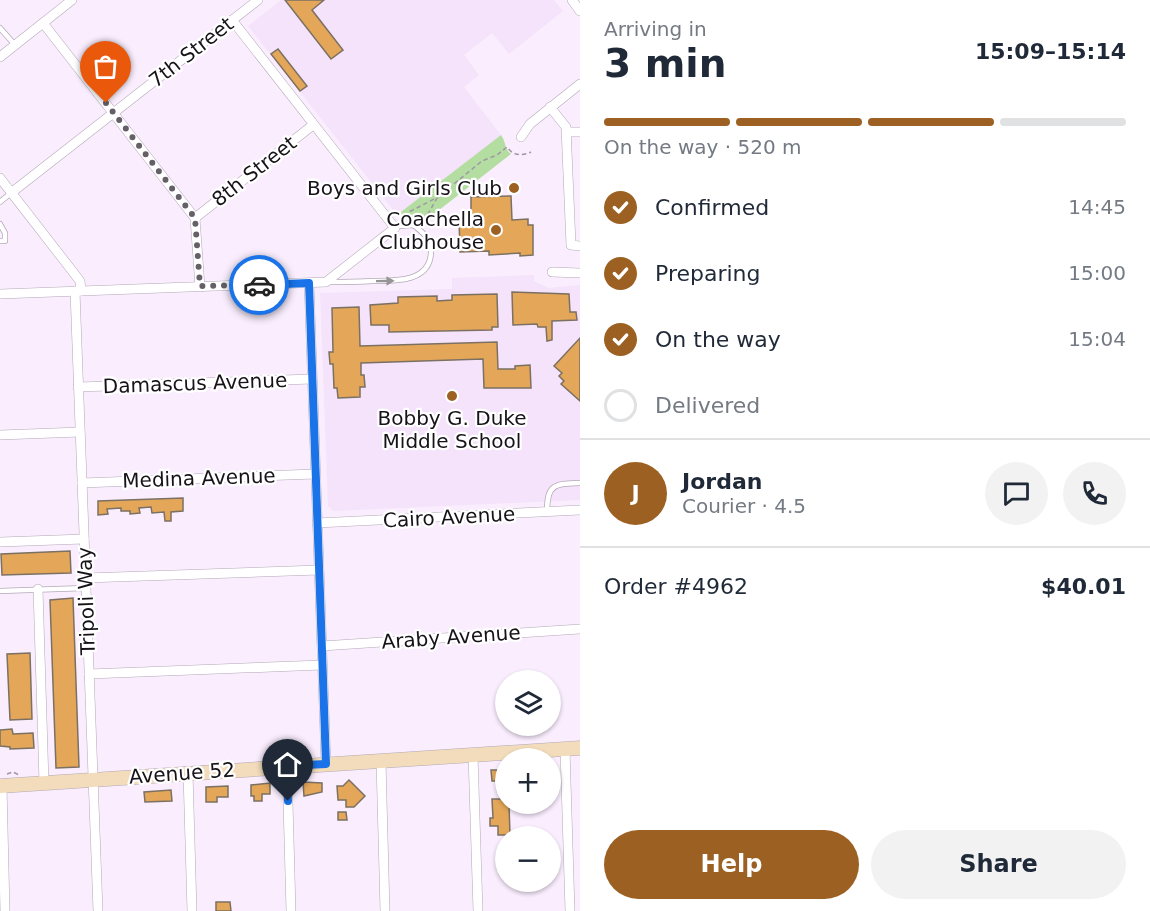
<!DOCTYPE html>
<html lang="en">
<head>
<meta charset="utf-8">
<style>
	:root { --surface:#fff; --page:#f2f2f3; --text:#1f2937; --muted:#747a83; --line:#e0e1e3; --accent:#9c6122 }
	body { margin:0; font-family:"DejaVu Sans",sans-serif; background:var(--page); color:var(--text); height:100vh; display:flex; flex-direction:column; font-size:22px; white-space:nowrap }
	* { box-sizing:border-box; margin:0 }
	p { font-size:20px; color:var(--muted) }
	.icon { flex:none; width:33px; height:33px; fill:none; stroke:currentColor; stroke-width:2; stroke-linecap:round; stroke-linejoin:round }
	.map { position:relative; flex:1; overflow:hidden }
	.panel { display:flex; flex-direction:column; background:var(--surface); width:570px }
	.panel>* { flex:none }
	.tools { position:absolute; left:495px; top:670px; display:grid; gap:12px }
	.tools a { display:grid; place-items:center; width:66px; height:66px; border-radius:50%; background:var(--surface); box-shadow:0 2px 4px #0004; font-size:30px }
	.pin { position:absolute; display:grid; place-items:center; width:51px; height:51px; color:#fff; margin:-62px -26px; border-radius:50% 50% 50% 0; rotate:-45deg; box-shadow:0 0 6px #0007 }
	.pin .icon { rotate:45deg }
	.courier { position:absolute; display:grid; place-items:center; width:60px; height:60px; margin:-30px; border:4px solid #1a73e8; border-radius:50%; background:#fff; color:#222; box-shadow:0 2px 8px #0007 }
	.overview em { font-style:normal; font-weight:700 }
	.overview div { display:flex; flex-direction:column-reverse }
	.overview { display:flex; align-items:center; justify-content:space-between; height:102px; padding:0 24px }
	h1 { font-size:39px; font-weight:700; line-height:45px }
	.bar { display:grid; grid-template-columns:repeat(4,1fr); gap:9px 6px; align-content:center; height:72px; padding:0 24px }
	.bar i { height:8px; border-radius:4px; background:var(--line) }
	.bar .active { background:var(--accent) }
	.bar p { grid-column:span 4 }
	.line { display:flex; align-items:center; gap:15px; padding:0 24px; border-top:2px solid var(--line) }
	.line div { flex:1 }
	.round { display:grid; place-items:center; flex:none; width:63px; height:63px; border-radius:32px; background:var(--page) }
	ol { padding:0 24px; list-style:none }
	li { display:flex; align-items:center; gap:18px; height:66px }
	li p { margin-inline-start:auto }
	li .icon { padding:6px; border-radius:50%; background:var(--accent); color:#fff; stroke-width:4 }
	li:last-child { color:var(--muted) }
	li i { width:33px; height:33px; border:3px solid var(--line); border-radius:50% }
	.cta { display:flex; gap:12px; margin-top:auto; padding:12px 24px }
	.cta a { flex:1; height:69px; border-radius:36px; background:var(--accent); color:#fff; font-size:24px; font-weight:700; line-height:69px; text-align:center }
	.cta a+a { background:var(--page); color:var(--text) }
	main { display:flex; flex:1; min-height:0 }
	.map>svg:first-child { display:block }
	.built { fill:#f4e3fa }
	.green { fill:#b4dda1 }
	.building { fill:#e4a759; stroke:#7b7062; stroke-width:1.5 }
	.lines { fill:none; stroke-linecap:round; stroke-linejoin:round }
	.service-casing { stroke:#b3a8b7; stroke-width:6 }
	.minor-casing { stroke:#b3a8b7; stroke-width:10 }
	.secondary-casing { stroke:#b3a8b7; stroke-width:15 }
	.path { stroke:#a097a3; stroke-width:1.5; stroke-dasharray:4.5 3; stroke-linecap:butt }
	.service { stroke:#fff; stroke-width:4.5 }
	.minor { stroke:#fff; stroke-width:9 }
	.secondary { stroke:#f2dcbb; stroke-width:14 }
	.oneway { fill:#969497 }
	.done { stroke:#665f68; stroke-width:6; stroke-dasharray:0 10.8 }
	.route { stroke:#1a73e8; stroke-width:8 }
	.poi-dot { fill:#9c6122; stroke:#fff; stroke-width:2 }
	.labels { text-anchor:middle; stroke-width:4.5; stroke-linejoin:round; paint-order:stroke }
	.street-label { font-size:20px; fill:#161218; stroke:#fff }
	.poi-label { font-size:20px; fill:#161218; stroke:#fff; text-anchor:end }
</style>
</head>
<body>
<main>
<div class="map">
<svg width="580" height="911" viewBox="0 0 580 911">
	<rect width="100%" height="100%" fill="#faeefe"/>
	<g class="built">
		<polygon points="281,0 554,0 563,11 509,54 492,33 464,55 479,75 464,87 501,135 397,215 248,26"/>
		<polygon points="534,275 534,281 549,288 580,285 580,500 333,511 328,506 320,293 452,289 452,278"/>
	</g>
	<path class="green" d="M501,135c5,6 3,14 10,19l-86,67 -11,-4h-13l-4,-2z"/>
	<g class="building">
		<polygon points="285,0 324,0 312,10 343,50 331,59"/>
		<polygon points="278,49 307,86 300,91 271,54"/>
		<polygon points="511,196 512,220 528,219 528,225 533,225 533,255 520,256 520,253 489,255 489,251 460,252 459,219 471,219 471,197"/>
		<polygon points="512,292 569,294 570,312 576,312 577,320 552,321 552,340 547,341 546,327 538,327 537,324 513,325"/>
		<polygon points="497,294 498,327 492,327 492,330 389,332 389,325 371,325 370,305 398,303 398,297 437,296 437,301 452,300 452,295"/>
		<polygon points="359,307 360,346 497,342 498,369 515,369 515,366 530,365 531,388 484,388 483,359 361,363 361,375 364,375 365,387 360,387 360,397 338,398 337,388 334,388 333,364 330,364 329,352 333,352 332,308"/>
		<polygon points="580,338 580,401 561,384 564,381 559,376 562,373 554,366"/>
		<polygon points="183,498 183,511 171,512 171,521 165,521 164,512 152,513 151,507 139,508 140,513 130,514 130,511 121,511 121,508 107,509 108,514 98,515 98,501"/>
		<polygon points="70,551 71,573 2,575 1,554"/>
		<polygon points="73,598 79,767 56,768 50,600"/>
		<polygon points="30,653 32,719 10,720 7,654"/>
		<polygon points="12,729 13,734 33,733 34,748 10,749 10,747 0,746 0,730"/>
		<polygon points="491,770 506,770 506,781 492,781"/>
		<polygon points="349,780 365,796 354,807 346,807 346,800 338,800 337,786 343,786"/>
		<polygon points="303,782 322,783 322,792 304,796"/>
		<polygon points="270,783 270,794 262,794 262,801 254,801 254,796 251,796 251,785"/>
		<polygon points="228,786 228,797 217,797 217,802 206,802 206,787"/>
		<polygon points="171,790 172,801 145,802 144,792"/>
		<polygon points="492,799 506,799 506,804 509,804 510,835 498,835 498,826 490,826 490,818 493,818"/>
		<polygon points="338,812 346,812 347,820 338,820"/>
		<polygon points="216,902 230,902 231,911 216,911"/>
	</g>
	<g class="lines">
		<g class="service-casing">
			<g id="service">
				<polyline points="0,28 15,45"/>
				<polyline points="0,202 11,193"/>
				<polyline points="0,224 5,233 5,241 0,241"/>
				<path d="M329,282c14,0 28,0 43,-1 22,0 59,2 59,-30 0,-12 -8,-19 -18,-26l-15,1 -3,2"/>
				<path d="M547,512c0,-28 7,-28 33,-29"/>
				<polyline points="0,591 86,588"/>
			</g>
		</g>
		<g class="minor-casing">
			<g id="minor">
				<polyline points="572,0 580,11"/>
				<polyline points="43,23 195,218 200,287"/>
				<polyline points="0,57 72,0"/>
				<polyline points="550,107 566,127 571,245 580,246"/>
				<polyline points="567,132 580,132"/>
				<polyline points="521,137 530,124 580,84"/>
				<polyline points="0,178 80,281 81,291"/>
				<polyline points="11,193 258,0"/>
				<polyline points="195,218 313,125"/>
				<polyline points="552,272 580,273"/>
				<polyline points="309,283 326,764"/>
				<polyline points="75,291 98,911"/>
				<polyline points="0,294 326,282 395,228 232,20"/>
				<polyline points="78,387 312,379"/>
				<polyline points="0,435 80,432"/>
				<polyline points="82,483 315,474"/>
				<polyline points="317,523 580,510"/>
				<polyline points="0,542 84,539"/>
				<polyline points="85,578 319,570"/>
				<polyline points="38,589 44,783"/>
				<polyline points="322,646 580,629"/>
				<polyline points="89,674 322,665"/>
				<polyline points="565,749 570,911"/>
				<polyline points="473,755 478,911"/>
				<polyline points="381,761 385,911"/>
				<polyline points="287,766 291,911"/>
				<polyline points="188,773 192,911"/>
				<polyline points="2,786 5,911"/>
			</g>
		</g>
		<g class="secondary-casing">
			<polyline id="secondary" points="0,786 580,748"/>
		</g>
		<g class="path">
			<path d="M404,216l3,-3 31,-16 44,-36 15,-6 10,-8c6,9 15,9 24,5"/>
			<polyline points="424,221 437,198"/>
			<polyline points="7,774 13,772 19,775"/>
		</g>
		<use href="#service" class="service"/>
		<use href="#minor" class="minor"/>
		<use href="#secondary" class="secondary"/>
	</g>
	<defs><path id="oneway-solid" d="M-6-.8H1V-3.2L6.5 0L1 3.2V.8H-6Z" transform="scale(1.5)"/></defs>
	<use class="oneway" href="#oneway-solid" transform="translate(385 281) rotate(-1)"/>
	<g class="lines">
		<polyline class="done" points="106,103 195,218 200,286 259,285"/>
		<polyline class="route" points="259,285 309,283 326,764 286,766 288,801"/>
	</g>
	<g class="poi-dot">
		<circle cx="514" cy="188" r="6"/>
		<circle cx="496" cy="230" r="6"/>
		<circle cx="452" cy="396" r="6"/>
	</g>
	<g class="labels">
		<g class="street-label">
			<text transform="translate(191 52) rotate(-38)" y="7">7th Street</text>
			<text transform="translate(254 171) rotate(-38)" y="7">8th Street</text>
			<text transform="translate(195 383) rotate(-2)" y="7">Damascus Avenue</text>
			<text transform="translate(199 478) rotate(-2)" y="7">Medina Avenue</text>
			<text transform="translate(449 517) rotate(-3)" y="7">Cairo Avenue</text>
			<text transform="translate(86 601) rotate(-92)" y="7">Tripoli Way</text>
			<text transform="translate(451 637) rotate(-4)" y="7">Araby Avenue</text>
			<text transform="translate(182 773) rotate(-4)" y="7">Avenue 52</text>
		</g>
		<g class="poi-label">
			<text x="502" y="195">Boys and Girls Club</text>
			<text x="484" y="226">Coachella<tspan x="484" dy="23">Clubhouse</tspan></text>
			<text x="452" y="425" text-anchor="middle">Bobby G. Duke<tspan x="452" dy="23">Middle School</tspan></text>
		</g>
	</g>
</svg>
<div class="tools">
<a><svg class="icon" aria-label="layers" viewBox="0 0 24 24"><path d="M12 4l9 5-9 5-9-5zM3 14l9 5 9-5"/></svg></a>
<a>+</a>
<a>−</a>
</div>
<div class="pin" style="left:106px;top:103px;background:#ea580c"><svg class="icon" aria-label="bag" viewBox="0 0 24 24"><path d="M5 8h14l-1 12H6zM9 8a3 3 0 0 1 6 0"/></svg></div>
<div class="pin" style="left:288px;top:801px;background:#1f2937"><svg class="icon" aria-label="home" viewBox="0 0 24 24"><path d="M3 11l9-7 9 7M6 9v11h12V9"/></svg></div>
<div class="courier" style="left:259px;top:285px"><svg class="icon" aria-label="car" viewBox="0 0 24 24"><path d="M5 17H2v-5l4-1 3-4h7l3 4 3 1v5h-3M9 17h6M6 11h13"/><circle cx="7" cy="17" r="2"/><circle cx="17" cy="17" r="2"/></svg></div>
</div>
<section class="panel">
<div class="overview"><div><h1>3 min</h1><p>Arriving in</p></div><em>15:09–15:14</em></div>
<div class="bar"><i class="active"></i><i class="active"></i><i class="active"></i><i></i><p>On the way · 520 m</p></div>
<ol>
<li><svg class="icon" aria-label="check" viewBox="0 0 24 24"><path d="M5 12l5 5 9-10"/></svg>Confirmed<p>14:45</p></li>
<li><svg class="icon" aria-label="check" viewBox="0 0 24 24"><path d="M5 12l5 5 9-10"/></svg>Preparing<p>15:00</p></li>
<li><svg class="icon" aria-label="check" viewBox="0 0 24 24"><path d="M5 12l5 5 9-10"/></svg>On the way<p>15:04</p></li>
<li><i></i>Delivered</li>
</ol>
<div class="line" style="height:108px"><b class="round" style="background:var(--accent);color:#fff">J</b><div><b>Jordan</b><p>Courier · 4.5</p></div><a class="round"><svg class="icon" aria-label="chat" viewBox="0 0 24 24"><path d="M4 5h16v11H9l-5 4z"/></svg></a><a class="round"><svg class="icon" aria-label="phone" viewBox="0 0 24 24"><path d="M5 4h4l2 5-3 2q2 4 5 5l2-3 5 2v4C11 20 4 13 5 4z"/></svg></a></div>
<div class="line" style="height:78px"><div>Order #4962</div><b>$40.01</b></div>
<div class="cta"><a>Help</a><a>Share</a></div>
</section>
</main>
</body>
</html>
